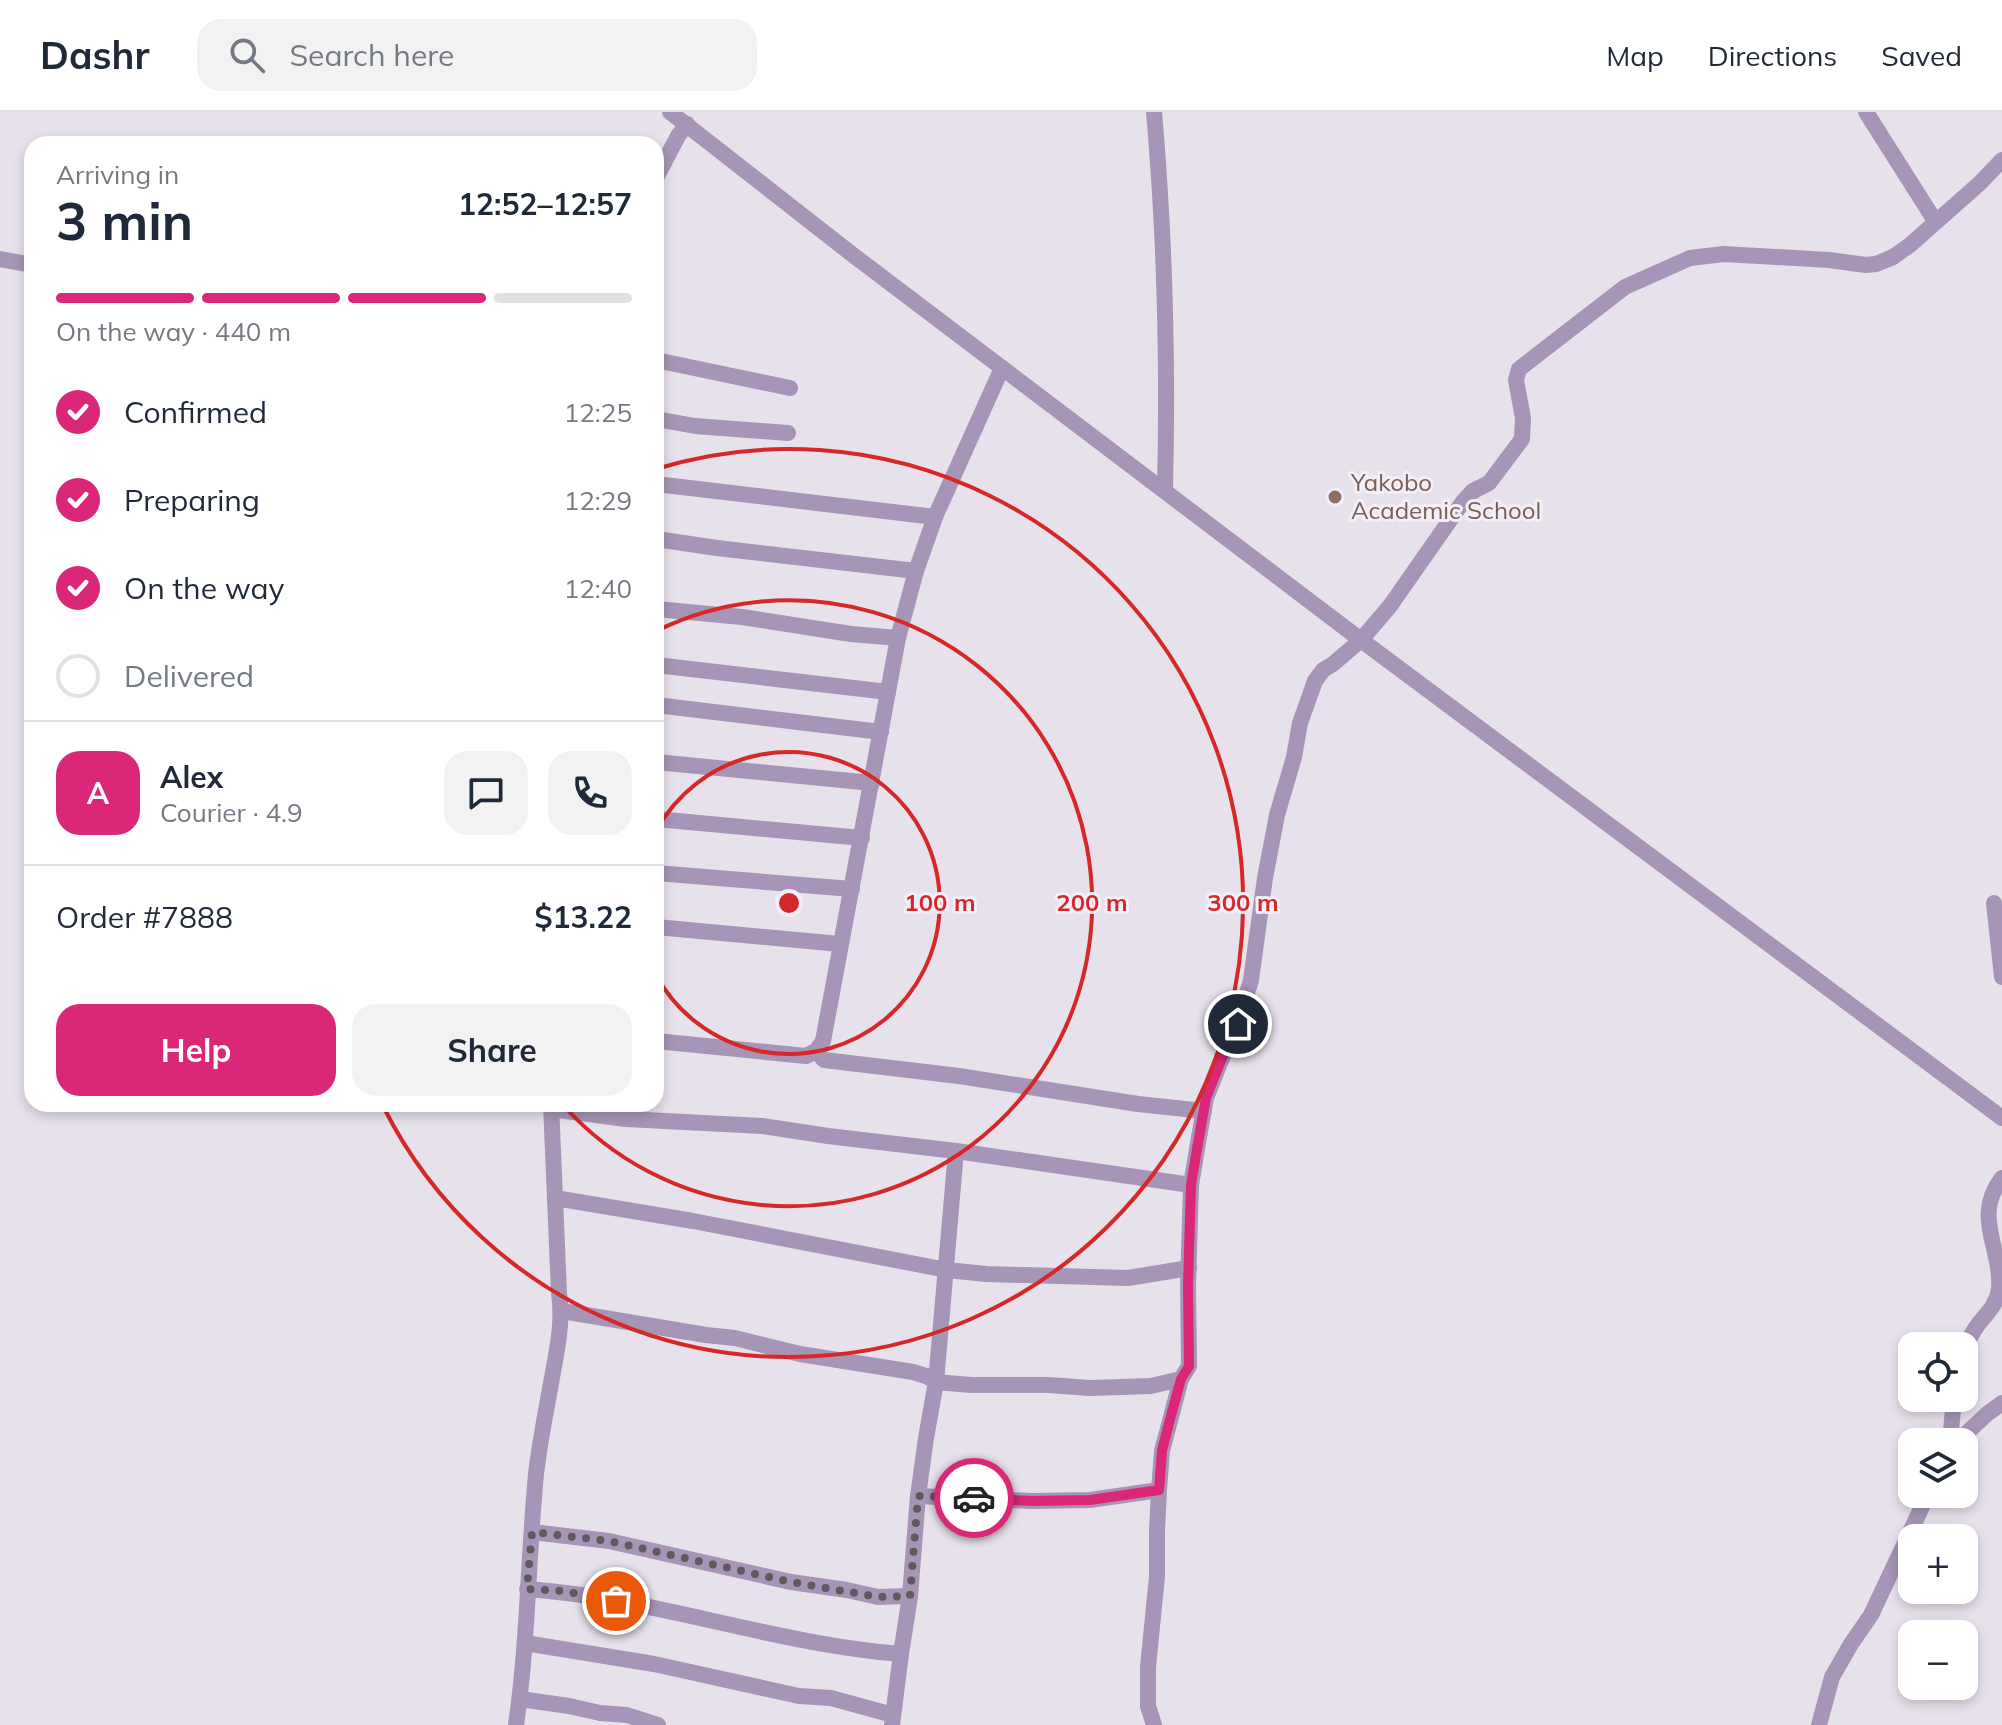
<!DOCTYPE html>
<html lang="en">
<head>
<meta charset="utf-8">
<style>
	:root { --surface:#fff; --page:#f2f2f3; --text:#1f2937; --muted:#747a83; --line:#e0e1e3; --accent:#db2777 }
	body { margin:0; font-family:Mulish,sans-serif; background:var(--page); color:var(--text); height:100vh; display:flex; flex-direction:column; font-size:30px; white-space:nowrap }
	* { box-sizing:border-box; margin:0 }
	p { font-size:26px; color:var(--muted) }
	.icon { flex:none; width:44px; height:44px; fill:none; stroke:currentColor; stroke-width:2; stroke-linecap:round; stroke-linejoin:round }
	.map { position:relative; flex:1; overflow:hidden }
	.side { position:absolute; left:24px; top:24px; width:640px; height:976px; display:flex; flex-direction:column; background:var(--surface); border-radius:24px; box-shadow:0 4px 12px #0003 }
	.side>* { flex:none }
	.buttons { position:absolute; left:1898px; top:1220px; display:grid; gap:16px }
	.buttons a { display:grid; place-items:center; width:80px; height:80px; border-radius:16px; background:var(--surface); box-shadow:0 4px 12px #0003; font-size:40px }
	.pin { position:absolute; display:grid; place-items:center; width:68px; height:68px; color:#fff; margin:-34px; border:4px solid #fff; border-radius:50%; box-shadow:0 2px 8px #0007 }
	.courier { position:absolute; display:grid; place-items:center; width:80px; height:80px; margin:-40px; border:6px solid #db2777; border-radius:50%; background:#fff; color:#222; box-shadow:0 2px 10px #0007 }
	.head em { font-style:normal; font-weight:700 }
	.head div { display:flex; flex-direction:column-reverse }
	.head { display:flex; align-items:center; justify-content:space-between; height:136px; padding:0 32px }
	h1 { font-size:52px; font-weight:700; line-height:60px }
	.bar { display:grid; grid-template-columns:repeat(4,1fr); gap:12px 8px; align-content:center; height:96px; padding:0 32px }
	.bar i { height:10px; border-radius:6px; background:var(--line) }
	.bar .selected { background:var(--accent) }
	.bar p { grid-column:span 4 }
	.line { display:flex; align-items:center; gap:20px; padding:0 32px; border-top:2px solid var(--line) }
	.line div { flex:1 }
	.round { display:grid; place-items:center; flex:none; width:84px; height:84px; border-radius:24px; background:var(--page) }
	ol { padding:0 32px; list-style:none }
	li { display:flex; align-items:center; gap:24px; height:88px }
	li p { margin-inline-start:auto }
	li .icon { padding:8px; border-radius:50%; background:var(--accent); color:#fff; stroke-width:4 }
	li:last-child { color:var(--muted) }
	li i { width:44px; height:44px; border:4px solid var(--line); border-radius:50% }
	.button { display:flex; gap:16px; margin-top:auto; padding:16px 32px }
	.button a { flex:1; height:92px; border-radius:24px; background:var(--accent); color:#fff; font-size:32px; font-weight:700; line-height:92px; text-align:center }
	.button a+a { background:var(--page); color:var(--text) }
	header { display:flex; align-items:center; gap:48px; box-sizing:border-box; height:112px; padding:0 40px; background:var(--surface); border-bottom:2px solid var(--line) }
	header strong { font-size:38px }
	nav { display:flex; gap:44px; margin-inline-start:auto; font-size:28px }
	.search { width:560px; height:72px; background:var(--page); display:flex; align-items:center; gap:20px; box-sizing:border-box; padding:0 28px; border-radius:24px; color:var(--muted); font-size:30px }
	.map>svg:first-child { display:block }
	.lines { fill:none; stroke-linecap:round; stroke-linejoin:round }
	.minor { stroke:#a695b6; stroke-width:16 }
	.done { stroke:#5e5a60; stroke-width:8; stroke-dasharray:0 14.4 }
	.route { stroke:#db2777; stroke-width:10 }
	.ring { fill:none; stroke:#d62828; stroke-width:4 }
	.education-dot { fill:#8d6e63; stroke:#f4eef8; stroke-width:3 }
	.labels { text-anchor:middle; stroke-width:6; stroke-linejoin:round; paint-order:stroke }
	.education-label { font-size:24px; fill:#785e54; stroke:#f4eef8; text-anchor:start }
	.centre { fill:#d62828; stroke:#f4eef8; stroke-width:4 }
	.ring-label { font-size:24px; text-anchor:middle; font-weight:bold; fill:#d62828; stroke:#f4eef8; stroke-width:6; stroke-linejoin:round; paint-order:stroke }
</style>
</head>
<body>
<header>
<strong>Dashr</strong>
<div class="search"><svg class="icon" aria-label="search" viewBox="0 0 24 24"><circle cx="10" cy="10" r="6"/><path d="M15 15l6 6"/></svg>Search here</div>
<nav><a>Map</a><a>Directions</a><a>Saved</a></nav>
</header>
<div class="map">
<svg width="2002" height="1613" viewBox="0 0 2002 1613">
	<rect width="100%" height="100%" fill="#e7e1eb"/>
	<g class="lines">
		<g class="minor">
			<polyline points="670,0 853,143 1361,528 2002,1006"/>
			<path d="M1154,0c11,126 14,252 11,378"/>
			<polyline points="1866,0 1935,109"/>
			<polyline points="656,66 678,24 687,12"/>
			<polyline points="0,147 32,153"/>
			<polyline points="656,248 790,276"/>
			<polyline points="656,307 695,314 788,321"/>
			<polyline points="656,372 935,405"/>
			<polyline points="656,427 717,436 916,459"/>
			<polyline points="656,497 742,505 851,522 898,526"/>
			<polyline points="656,553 888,580"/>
			<polyline points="656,593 881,620"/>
			<polyline points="656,650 872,671"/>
			<polyline points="656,707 862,726"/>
			<polyline points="656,761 852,777"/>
			<polyline points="1994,791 2002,865"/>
			<polyline points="656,815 840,832"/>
			<polyline points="656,929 806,944 816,939 823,929 898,526 916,459 935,405 1002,256"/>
			<polyline points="816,939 824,948 959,964 1138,992 1204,999"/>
			<polyline points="551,997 626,1007 762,1014 828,1024 956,1039 1191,1073"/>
			<polyline points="555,1086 693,1109 947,1158 986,1162 1128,1166 1189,1156"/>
			<polyline points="562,1199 706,1223 735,1226 800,1242 913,1260 926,1264 936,1270 971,1273 1049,1273 1090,1276 1151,1274 1181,1267"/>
			<path d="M1964,1236c4,-7 8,-15 13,-22 9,-12 20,-21 22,-37 3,-42 -27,-72 3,-111"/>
			<polyline points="1950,1330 1954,1286"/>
			<polyline points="1957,1330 1987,1302 2002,1291"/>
			<polyline points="918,1384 1032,1389 1090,1388 1159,1378"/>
			<polyline points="532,1420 609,1429 791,1470 847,1478 878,1485 910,1484"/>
			<path d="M527,1477c126,9 247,55 374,65"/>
			<polyline points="525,1531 654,1552 799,1584 831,1586 893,1603"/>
			<polyline points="520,1587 569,1594 600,1601 627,1603 658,1613"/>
			<path d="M516,1613c12,-83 12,-167 20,-251 4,-34 11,-68 17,-102 5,-27 10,-52 6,-79l-8,-189"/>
			<polyline points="892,1613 901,1542 910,1484 918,1384 926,1326 936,1270 956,1039"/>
			<polyline points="1154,1613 1148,1594 1148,1555 1157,1464 1157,1419 1159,1378 1162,1339 1181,1267 1189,1254 1188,1173 1191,1073 1198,1031 1206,986 1228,931 1238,912 1251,868 1265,766 1277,703 1294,645 1300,611 1315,569 1323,558 1333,552 1361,528 1390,494 1462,391 1473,379 1489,371 1522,327 1523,306 1516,268 1519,257 1625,175 1690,146 1724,142 1829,148 1866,153 1876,152 1893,145 1910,133 1980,71 2002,48"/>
			<polyline points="1819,1613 1832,1565 1851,1532 1871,1503 1928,1382"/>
		</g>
	</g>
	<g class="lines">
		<polyline class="done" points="616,1489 563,1479 527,1477 532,1420 609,1429 791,1470 878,1485 910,1484 918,1384 974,1386"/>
		<polyline class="route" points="974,1386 1032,1389 1090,1388 1159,1378 1162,1339 1169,1311 1181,1267 1189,1254 1188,1173 1191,1073 1198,1031 1206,986 1228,931 1238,912"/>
	</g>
	<g class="ring">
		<path d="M656 719A151 151 0 1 1 656 863"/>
		<path d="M656 519A303 303 0 1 1 564 994"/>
		<path d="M656 357A454 454 0 1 1 383 994"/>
	</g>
	<circle class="education-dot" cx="1335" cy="385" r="8"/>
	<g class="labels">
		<g class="education-label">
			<text x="1351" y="379">Yakobo<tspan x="1351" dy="28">Academic School</tspan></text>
		</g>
	</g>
	<circle cx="789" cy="791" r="12" class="centre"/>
	<g class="ring-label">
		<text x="940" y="799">100 m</text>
		<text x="1092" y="799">200 m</text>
		<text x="1243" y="799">300 m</text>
	</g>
</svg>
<div class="buttons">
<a><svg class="icon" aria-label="locate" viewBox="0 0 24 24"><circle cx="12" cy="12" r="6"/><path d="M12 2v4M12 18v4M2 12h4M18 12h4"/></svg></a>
<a><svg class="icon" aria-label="layers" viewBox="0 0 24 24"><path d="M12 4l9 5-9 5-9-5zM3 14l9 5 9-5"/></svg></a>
<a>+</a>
<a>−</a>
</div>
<div class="pin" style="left:616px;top:1489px;background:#ea580c"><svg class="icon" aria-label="bag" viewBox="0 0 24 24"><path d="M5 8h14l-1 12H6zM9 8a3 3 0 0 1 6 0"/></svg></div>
<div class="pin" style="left:1238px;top:912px;background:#1f2937"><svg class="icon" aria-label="home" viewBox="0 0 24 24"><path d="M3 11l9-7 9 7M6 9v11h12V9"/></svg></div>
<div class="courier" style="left:974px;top:1386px"><svg class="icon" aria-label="car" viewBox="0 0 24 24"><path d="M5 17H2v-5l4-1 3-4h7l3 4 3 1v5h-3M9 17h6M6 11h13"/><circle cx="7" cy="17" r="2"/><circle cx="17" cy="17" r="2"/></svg></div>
<section class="side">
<div class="head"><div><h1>3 min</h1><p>Arriving in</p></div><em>12:52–12:57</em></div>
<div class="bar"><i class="selected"></i><i class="selected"></i><i class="selected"></i><i></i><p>On the way · 440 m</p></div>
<ol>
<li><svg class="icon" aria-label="check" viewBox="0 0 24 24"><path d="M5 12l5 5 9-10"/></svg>Confirmed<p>12:25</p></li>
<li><svg class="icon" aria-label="check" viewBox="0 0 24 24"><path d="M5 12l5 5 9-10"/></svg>Preparing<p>12:29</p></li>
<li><svg class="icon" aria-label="check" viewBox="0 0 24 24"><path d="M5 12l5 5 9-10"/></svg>On the way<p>12:40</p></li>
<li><i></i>Delivered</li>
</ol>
<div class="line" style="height:144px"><b class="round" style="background:var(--accent);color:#fff">A</b><div><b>Alex</b><p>Courier · 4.9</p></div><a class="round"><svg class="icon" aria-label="chat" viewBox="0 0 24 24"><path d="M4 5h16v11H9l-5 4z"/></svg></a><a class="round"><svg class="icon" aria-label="phone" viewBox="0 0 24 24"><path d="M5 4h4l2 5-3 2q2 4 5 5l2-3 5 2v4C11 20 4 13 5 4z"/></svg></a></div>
<div class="line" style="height:104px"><div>Order #7888</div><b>$13.22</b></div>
<div class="button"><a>Help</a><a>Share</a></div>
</section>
</div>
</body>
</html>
